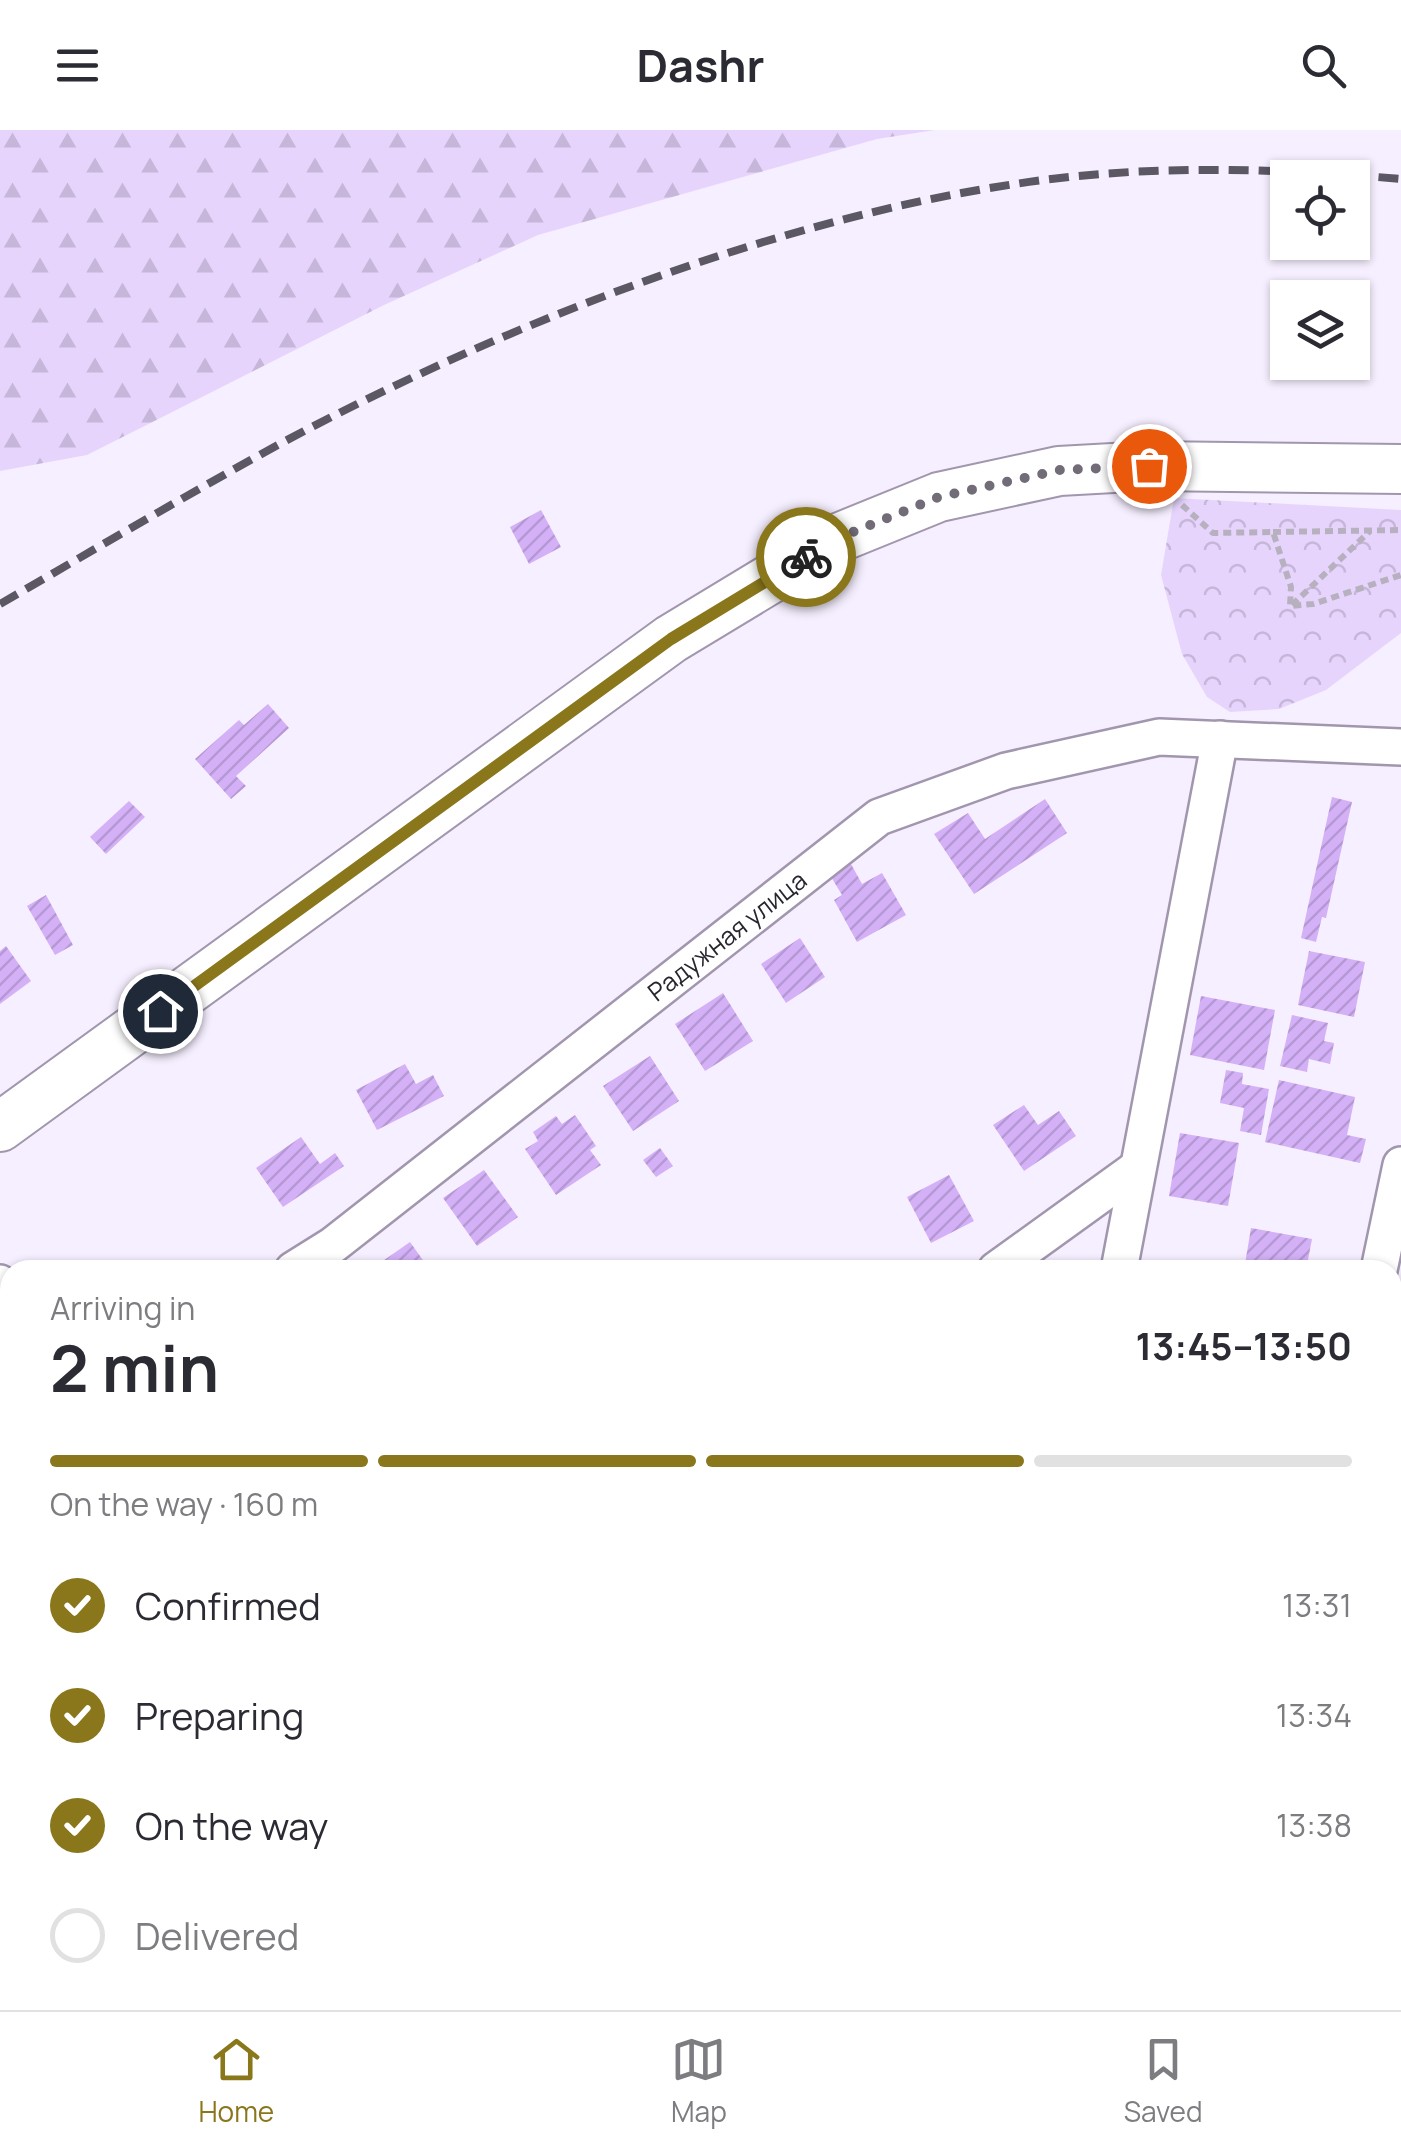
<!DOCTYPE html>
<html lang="en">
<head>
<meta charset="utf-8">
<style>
	:root { --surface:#fff; --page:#f2f2f3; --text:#2b2b33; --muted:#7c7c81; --line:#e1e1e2; --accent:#8a771c }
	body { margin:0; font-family:Manrope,sans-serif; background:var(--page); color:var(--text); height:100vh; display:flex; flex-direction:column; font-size:38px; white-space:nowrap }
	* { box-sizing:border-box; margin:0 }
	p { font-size:32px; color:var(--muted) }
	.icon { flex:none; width:55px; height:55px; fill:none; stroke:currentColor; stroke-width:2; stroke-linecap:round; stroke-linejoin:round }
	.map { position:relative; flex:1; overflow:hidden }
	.details { position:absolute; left:0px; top:1130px; width:1402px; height:750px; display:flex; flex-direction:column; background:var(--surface); border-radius:30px 30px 0 0; box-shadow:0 2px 8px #0004 }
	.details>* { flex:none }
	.buttons { position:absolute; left:1270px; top:30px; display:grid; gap:20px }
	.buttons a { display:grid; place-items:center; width:100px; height:100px; border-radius:0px; background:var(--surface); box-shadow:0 2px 8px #0004; font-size:50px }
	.pin { position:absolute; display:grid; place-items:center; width:85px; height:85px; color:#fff; margin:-42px; border:5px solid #fff; border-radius:50%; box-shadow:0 2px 10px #0007 }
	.courier { position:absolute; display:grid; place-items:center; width:100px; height:100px; margin:-50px; border:8px solid #8a771c; border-radius:50%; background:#fff; color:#222; box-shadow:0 2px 12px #0007 }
	.overview em { font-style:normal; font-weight:700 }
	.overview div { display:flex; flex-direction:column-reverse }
	.overview { display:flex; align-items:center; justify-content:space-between; height:170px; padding:0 50px }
	h1 { font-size:65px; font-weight:700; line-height:75px }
	.bar { display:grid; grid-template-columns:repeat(4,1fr); gap:15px 10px; align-content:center; height:120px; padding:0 50px }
	.bar i { height:12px; border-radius:8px; background:var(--line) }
	.bar .active { background:var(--accent) }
	.bar p { grid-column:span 4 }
	ol { padding:0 50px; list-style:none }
	li { display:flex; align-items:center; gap:30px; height:110px }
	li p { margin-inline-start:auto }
	li .icon { padding:10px; border-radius:50%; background:var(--accent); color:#fff; stroke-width:4 }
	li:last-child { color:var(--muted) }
	li i { width:55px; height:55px; border:5px solid var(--line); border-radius:50% }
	header { display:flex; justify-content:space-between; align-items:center; height:130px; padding:0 50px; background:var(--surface); font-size:45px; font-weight:700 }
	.tab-bar { display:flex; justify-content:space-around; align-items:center; height:140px; border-top:2px solid var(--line); background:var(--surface); font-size:28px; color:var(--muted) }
	.tab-bar a { display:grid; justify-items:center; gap:5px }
	.tab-bar .active { color:var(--accent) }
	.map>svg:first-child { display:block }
	.forest { fill:url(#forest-firs) }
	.park { fill:url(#park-crowns) }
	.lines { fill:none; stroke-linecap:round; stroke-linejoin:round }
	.river { stroke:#bf93ea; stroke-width:58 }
	.building { fill:url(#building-hatch) }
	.street-casing { stroke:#a196ae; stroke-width:40 }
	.secondary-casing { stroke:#a196ae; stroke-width:52 }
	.path { stroke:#b7b1bf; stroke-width:6; stroke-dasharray:8 5; stroke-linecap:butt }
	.street { stroke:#fff; stroke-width:35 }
	.secondary { stroke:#fff; stroke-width:48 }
	.rail { stroke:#5c5863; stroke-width:8; stroke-dasharray:20 10; stroke-linecap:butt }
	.done { stroke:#716c78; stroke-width:10; stroke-dasharray:0 18 }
	.route { stroke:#8a771c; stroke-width:12 }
	.labels { text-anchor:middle; stroke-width:8; stroke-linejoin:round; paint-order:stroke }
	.street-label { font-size:25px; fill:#29252f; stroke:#fff }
</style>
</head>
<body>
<header><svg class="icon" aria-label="menu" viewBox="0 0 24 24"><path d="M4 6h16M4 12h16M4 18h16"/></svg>Dashr<svg class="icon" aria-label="search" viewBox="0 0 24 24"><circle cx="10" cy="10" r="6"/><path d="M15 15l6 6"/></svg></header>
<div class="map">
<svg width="1401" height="1880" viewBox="0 0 1401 1880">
	<defs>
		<pattern id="forest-firs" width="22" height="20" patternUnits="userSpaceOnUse" patternTransform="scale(2.5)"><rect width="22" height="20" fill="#e7d4fd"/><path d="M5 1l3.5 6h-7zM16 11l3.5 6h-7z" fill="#c6b6d9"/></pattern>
		<pattern id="park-crowns" width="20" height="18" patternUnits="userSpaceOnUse" patternTransform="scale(2.5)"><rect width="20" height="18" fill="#e7d4fd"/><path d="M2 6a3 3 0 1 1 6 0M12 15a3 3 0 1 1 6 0" fill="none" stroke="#c6b6d9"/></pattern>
		<pattern id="building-hatch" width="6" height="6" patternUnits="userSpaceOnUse" patternTransform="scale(2.5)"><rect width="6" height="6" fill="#d4b1f7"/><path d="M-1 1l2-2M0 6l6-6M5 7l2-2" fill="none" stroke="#b698d4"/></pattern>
	</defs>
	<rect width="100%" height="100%" fill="#f6efff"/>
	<polygon class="forest" points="0,0 935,0 877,9 538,105 384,175 87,325 0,341"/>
	<polygon class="park" points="1174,368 1401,380 1401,503 1326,560 1279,579 1230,582 1207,567 1182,524 1161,445"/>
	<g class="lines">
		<g class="river">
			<polyline points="1392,1357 1401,1356"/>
			<polyline points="255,1880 255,1870"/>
		</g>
	</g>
	<g class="building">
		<polygon points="541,380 561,417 529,434 510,397"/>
		<polygon points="268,574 289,598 236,646 246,656 231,669 195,629 239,590 244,595"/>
		<polygon points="1332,667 1352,672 1326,788 1322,787 1316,812 1301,808"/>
		<polygon points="1045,669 1067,703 974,764 934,704 968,683 985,709"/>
		<polygon points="129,671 145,687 106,724 90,707"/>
		<polygon points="851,734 862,754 882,743 906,785 857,812 834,770 842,765 830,745"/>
		<polygon points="46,765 73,815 55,825 27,776"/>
		<polygon points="800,808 825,847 786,873 761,834"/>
		<polygon points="6,816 31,851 0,874 0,821"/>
		<polygon points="1309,821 1365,832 1354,887 1298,875"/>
		<polygon points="723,863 753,911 705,941 675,894"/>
		<polygon points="1201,866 1275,880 1264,940 1190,925"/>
		<polygon points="1292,885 1328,893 1324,911 1334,913 1330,934 1309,929 1307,942 1280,936"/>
		<polygon points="650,926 679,971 633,1001 603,956"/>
		<polygon points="405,934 416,954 433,945 444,966 377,1000 356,960"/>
		<polygon points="1226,940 1243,943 1242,954 1269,959 1261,1005 1240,1001 1244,978 1220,973"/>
		<polygon points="1279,950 1355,967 1347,1005 1366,1009 1360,1033 1265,1012"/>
		<polygon points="1024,975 1038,995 1059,981 1076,1006 1024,1041 993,995"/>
		<polygon points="575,985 596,1016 590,1020 601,1035 556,1065 525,1019 538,1011 533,1002 556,986 562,994"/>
		<polygon points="1180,1003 1239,1013 1228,1076 1169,1066"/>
		<polygon points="301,1007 320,1034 335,1023 344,1036 283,1077 256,1038"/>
		<polygon points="660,1018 673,1036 656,1047 643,1030"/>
		<polygon points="484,1040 518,1087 477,1116 443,1068"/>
		<polygon points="949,1045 974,1091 931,1113 907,1067"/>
		<polygon points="1251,1098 1312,1109 1306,1140 1244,1140"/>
		<polygon points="410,1112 430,1140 370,1140"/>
		<rect x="1392" y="1621" width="9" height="51"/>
		<polygon points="1223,1870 1257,1870 1256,1880 1222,1880"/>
		<polygon points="1311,1870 1373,1870 1373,1880 1312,1880"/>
	</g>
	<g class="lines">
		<g class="street-casing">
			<g id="street">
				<path id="s1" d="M293,1140l40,-25 546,-428 127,-46 153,-34 242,10"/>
				<polyline points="996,1140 1136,1039"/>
				<polyline points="1119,1140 1220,609"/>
				<polyline points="1379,1140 1401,1035"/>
				<polyline points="0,1153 10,1174"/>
				<polyline points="1392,1530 1401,1530"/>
				<polyline points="452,1870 455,1880"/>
			</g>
		</g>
		<g class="secondary-casing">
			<polyline id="secondary" points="0,997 671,509 838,408 939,367 1059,341 1149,336 1401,339"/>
		</g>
		<g class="path">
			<polyline points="1182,375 1213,403 1273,402 1291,457 1290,476 1313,474 1401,445"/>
			<polyline points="1273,402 1401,400"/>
			<polyline points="1292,475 1370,401"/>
		</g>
		<use href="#street" class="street"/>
		<use href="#secondary" class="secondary"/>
		<path class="rail" d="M0,474c92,-53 183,-107 276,-158 219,-118 493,-225 739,-262 127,-20 259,-16 386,-5"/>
	</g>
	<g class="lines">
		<polyline class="done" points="806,427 838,408 939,367 1060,340 1149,336"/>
		<polyline class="route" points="160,881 671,509 806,427"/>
	</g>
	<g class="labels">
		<g class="street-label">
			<text dy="9" stroke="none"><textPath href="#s1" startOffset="548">Радужная улица</textPath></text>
		</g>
	</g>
</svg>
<div class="buttons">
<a><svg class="icon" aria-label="locate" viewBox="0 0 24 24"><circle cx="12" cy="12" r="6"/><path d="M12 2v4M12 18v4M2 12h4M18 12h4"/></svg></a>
<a><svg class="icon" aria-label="layers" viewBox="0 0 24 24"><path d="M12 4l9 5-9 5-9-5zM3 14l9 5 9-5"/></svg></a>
</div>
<div class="pin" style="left:1149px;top:336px;background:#ea580c"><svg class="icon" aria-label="bag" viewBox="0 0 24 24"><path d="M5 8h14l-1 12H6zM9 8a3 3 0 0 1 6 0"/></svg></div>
<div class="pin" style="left:160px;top:881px;background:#1f2937"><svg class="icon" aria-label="home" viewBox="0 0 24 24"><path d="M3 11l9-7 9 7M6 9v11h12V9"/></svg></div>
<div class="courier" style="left:806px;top:427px"><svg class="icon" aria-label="bike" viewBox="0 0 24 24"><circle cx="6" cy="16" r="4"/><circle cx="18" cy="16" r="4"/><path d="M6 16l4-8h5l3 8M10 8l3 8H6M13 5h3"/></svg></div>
<section class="details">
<div class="overview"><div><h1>2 min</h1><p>Arriving in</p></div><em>13:45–13:50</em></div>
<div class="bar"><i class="active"></i><i class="active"></i><i class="active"></i><i></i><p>On the way · 160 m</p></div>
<ol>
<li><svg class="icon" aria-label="check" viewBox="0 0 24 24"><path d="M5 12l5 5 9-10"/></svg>Confirmed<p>13:31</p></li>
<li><svg class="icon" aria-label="check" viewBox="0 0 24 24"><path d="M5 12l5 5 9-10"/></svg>Preparing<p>13:34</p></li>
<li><svg class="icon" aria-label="check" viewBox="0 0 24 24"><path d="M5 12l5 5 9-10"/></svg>On the way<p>13:38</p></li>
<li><i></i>Delivered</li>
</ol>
</section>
</div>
<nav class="tab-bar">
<a class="active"><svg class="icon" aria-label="home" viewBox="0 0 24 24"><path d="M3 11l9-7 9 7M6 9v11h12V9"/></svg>Home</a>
<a><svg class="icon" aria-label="map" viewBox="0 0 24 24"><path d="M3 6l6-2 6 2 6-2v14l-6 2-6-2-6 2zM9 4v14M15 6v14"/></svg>Map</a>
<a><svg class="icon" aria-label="saved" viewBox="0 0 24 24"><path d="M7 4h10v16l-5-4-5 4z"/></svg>Saved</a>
</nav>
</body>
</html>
